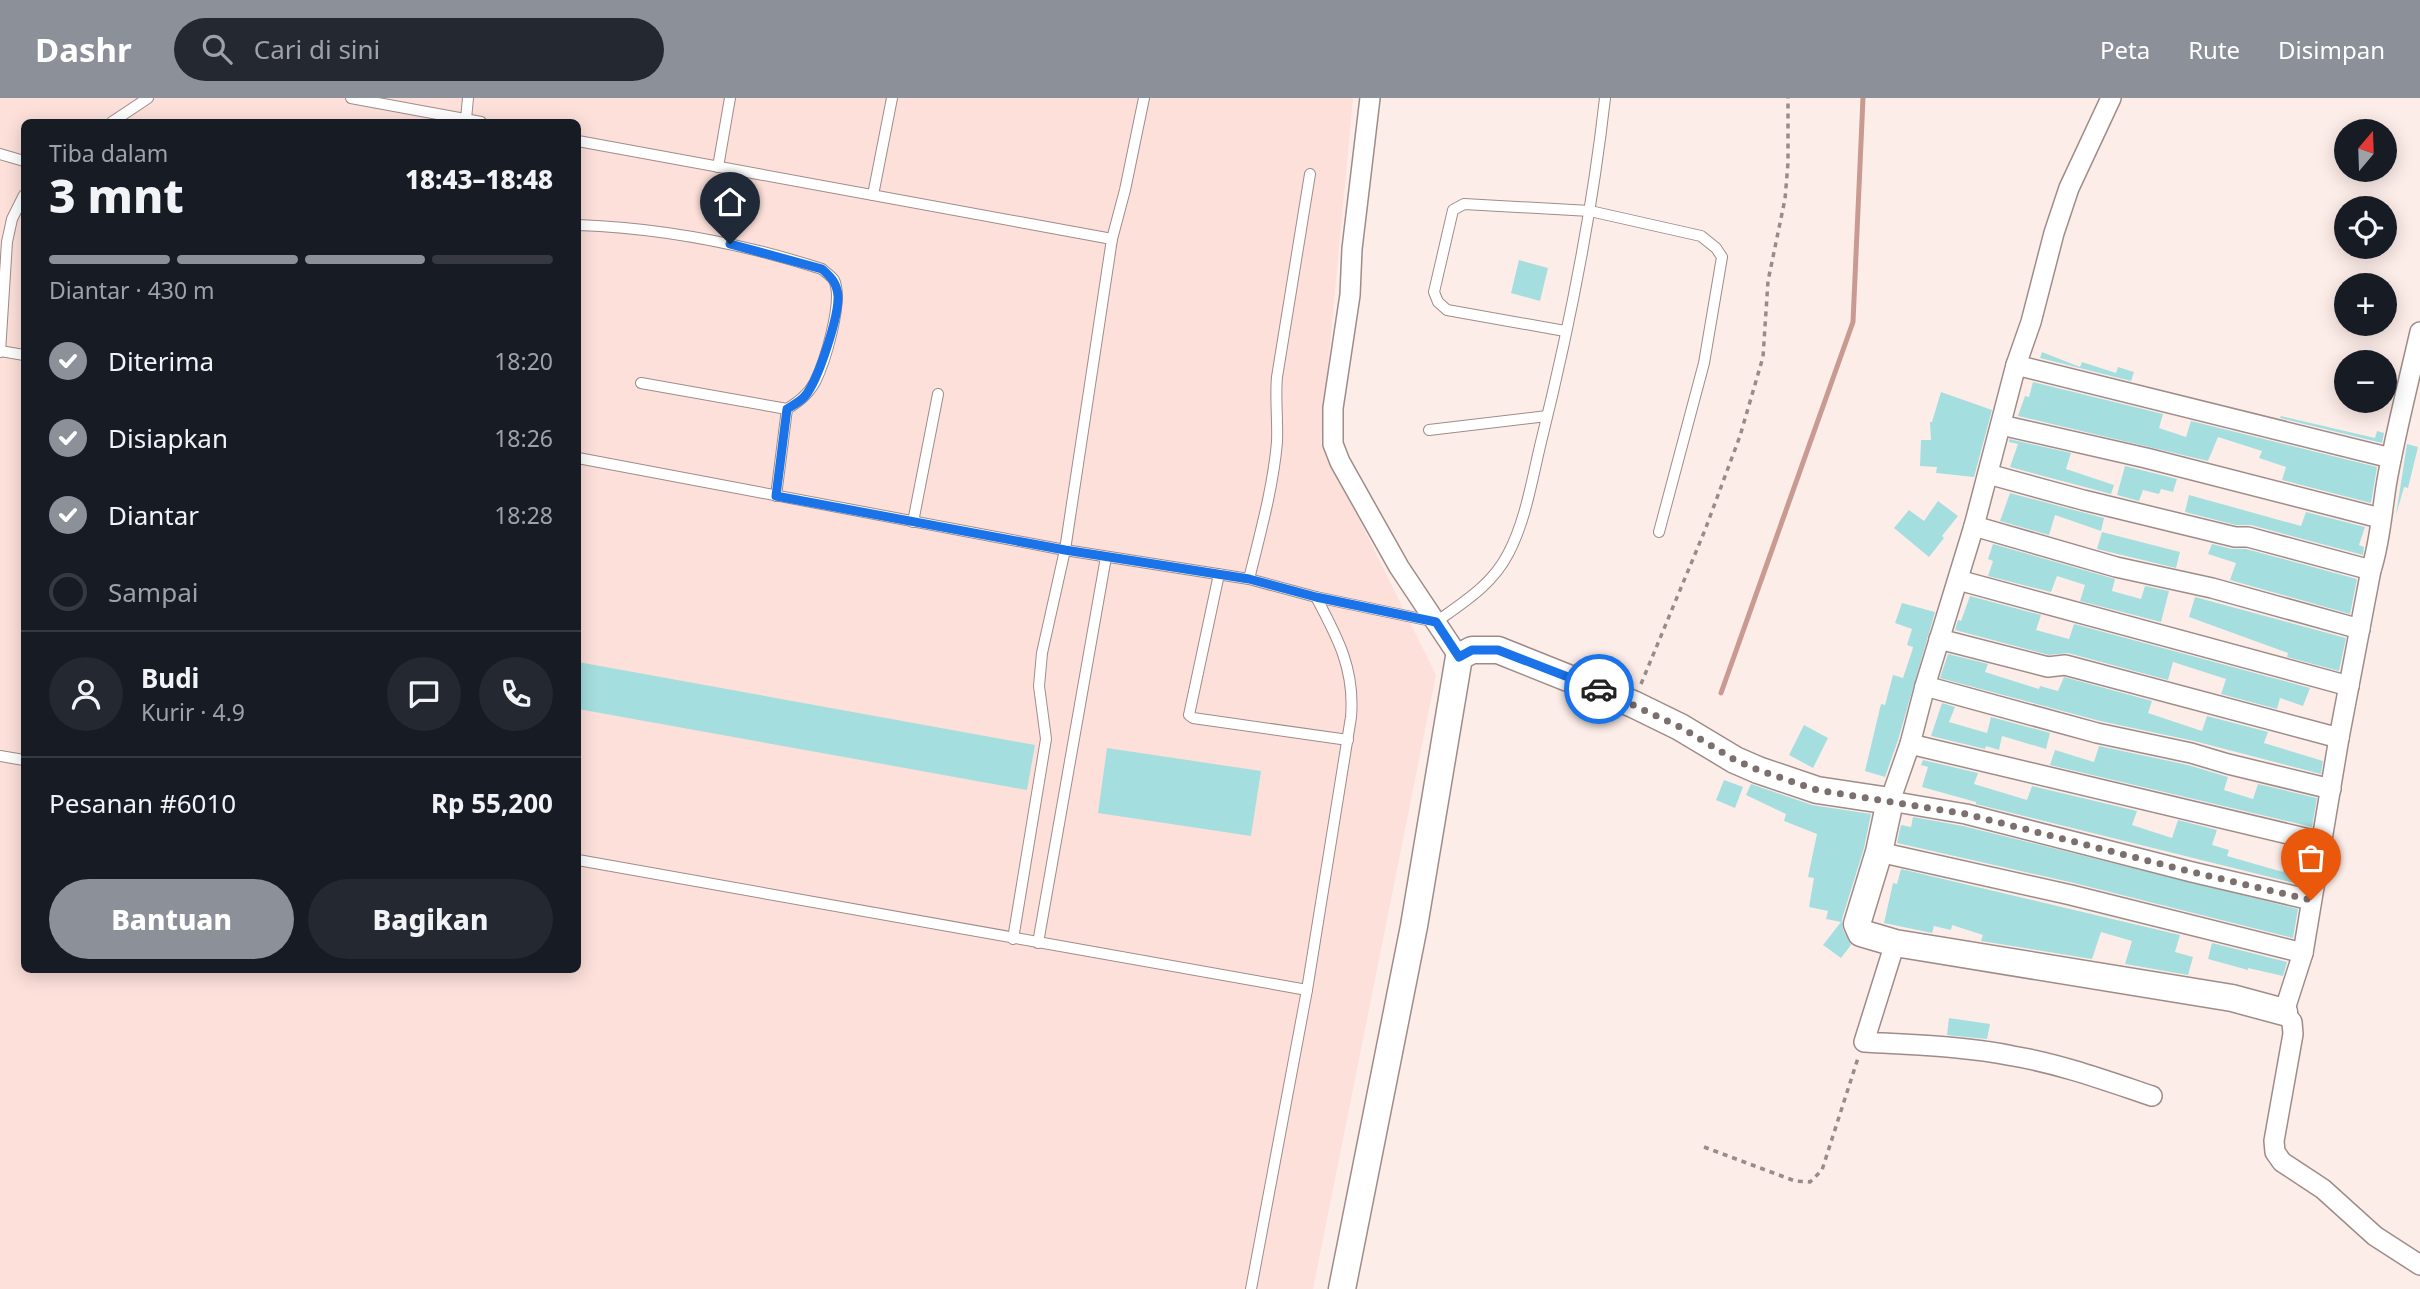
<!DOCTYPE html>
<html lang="id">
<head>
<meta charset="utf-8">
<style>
	:root { --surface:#171b24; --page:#242831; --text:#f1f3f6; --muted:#9ea1a6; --line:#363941; --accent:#8c9099 }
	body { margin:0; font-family:"Noto Sans",sans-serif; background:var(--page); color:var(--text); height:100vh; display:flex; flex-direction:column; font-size:26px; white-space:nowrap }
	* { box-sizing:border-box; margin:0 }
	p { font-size:23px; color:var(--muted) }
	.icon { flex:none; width:38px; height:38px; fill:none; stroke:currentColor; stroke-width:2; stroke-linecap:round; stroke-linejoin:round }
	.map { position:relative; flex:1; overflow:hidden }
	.panel { position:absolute; left:21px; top:21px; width:560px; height:854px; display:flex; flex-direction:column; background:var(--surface); border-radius:10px; box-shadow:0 4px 18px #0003 }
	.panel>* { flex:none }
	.needle { width:46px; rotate:19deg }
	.buttons { position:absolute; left:2334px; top:21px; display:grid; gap:14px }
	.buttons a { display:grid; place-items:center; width:63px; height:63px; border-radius:50%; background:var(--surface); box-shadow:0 4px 18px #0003; font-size:35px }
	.pin { position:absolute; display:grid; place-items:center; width:60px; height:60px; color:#fff; margin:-72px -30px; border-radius:50% 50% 50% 0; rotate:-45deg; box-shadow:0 0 7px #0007 }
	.pin .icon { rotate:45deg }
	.courier { position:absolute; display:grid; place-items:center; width:70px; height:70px; margin:-35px; border:5px solid #1a73e8; border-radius:50%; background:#fff; color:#222; box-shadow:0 2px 9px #0007 }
	.headline em { font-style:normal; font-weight:800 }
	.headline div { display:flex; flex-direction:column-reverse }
	.headline { display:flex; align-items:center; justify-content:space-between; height:119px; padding:0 28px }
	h1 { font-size:46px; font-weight:800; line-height:52px }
	.bar { display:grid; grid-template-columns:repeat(4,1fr); gap:10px 7px; align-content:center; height:84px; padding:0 28px }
	.bar i { height:9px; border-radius:5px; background:var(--line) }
	.bar .current { background:var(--accent) }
	.bar p { grid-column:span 4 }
	.line { display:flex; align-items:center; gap:18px; padding:0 28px; border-top:2px solid var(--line) }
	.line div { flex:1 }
	.round { display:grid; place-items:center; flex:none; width:74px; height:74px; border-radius:37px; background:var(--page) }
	ol { padding:0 28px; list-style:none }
	li { display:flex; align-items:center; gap:21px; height:77px }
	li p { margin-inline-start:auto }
	li .icon { padding:7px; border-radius:50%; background:var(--accent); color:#fff; stroke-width:4 }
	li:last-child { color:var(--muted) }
	li i { width:38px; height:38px; border:4px solid var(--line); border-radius:50% }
	.button { display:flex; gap:14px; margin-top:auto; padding:14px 28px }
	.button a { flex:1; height:80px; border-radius:42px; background:var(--accent); color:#fff; font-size:28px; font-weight:800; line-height:80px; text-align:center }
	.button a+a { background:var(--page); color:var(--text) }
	header { display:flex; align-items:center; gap:42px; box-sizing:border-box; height:98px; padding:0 35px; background:var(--accent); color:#fff }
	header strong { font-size:33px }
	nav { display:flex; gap:38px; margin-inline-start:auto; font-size:24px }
	.search { width:490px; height:63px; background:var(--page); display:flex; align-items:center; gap:18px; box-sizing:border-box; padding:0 24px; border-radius:38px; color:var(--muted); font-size:26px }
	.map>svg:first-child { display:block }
	.built { fill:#fde0da; fill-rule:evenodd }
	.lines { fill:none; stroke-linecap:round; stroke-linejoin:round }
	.stream { stroke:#c99a91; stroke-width:5 }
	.building { fill:#a5dedf }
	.lane-casing { stroke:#9f8c89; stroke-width:12 }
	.street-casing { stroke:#9f8c89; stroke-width:22 }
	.secondary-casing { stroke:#9f8c89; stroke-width:29 }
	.path { stroke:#988c8a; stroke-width:3.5; stroke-dasharray:5 5; stroke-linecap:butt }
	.lane { stroke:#fff; stroke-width:10 }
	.street { stroke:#fff; stroke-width:19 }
	.secondary { stroke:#fff; stroke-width:26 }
	.done { stroke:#7b706e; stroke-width:7; stroke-dasharray:0 12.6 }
	.route { stroke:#1a73e8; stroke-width:9 }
</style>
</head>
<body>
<header>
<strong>Dashr</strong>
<div class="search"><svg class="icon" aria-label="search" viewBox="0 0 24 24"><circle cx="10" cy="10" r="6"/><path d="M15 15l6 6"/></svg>Cari di sini</div>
<nav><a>Peta</a><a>Rute</a><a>Disimpan</a></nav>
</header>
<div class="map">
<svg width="2420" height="1191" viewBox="0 0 2420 1191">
	<rect width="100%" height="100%" fill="#fdede9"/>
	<path class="built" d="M0,0h1353l-32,344 115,233 -123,614h-1313zM24,24h554v848h-554z"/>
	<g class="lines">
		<polyline class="stream" points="1721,595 1853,224 1863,0"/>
	</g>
	<g class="building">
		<polygon points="1519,162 1548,170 1540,203 1511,195"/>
		<polygon points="2042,254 2080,269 2082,264 2116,275 2118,269 2134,274 2131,283 2040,260"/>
		<polygon points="2033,284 2163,316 2159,330 2186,339 2191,323 2377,369 2371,405 2282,382 2286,369 2259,360 2262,353 2218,339 2208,363 2018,318 2025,298 2029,299"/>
		<polygon points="1941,294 1992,312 1974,379 1936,375 1937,369 1920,368 1921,342 1931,342 1930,324 1932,324"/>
		<polygon points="2281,318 2375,340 2377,333 2384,335 2382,345 2280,320"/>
		<polygon points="2009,341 2071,355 2066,371 2114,387 2111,396 2010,369 2018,346 2009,344"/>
		<polygon points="2407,346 2418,349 2408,390 2404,389 2396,417"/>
		<polygon points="2125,368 2177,381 2173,394 2161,391 2159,396 2143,392 2139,403 2117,397"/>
		<polygon points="2010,395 2104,420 2101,433 2055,417 2049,437 2000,423"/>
		<polygon points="2189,397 2301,428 2306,414 2365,429 2359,447 2364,449 2363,457 2251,427 2236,427 2185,414"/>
		<polygon points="1938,403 1958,418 1942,438 1944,440 1929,459 1894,430 1909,412 1924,423"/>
		<polygon points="2102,434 2180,454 2176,470 2097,451"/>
		<polygon points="1993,446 2115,481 2112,493 2141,501 2145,488 2169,493 2161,524 2080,503 2085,487 2057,478 2051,494 1988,478 1993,463 1988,461"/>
		<polygon points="2212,446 2232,451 2246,451 2357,481 2350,516 2230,482 2236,465 2208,456"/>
		<polygon points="1970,498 2041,517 2036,532 2069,541 2074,526 2310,590 2303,608 2280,600 2277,611 2221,596 2226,581 2173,564 2168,582 2068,555 2049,557 1955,532 1958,522 1961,523"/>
		<polygon points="2195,499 2346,540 2339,573 2287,559 2288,555 2189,519"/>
		<polygon points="1902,505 1935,514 1898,642 1885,679 1865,673 1881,606 1885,607 1893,577 1903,580 1912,553 1913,549 1907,547 1912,531 1895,525"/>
		<polygon points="1948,556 1988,566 1985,574 2039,591 2040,588 2058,593 2064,579 2152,603 2148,615 2202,633 2207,618 2268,634 2264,645 2323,663 2321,676 2194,643 2100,623 1940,580"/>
		<polygon points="578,564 1035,647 1027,692 578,611"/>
		<polygon points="1942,605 1955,609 1949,624 1987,635 1991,619 2050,635 2046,651 2002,638 1999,652 1986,648 1985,651 1931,638"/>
		<polygon points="1804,627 1828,640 1813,670 1789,657"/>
		<polygon points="2099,648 2188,667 2228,679 2224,692 2253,701 2258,686 2317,700 2312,729 2050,667 2055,652 2094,664"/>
		<polygon points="1107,650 1261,673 1251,738 1098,715"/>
		<polygon points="1923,662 1978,675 1974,686 2027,702 2032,688 2137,713 2132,727 2172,740 2178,722 2217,732 2212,747 2229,752 2227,758 2283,774 2291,749 2308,753 2302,787 1976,706 1976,704 1922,689 1928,669 1921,667"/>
		<polygon points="1724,682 1743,689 1735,710 1716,702"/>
		<polygon points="1751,686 1812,707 1871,716 1864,750 1842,821 1843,832 1851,847 1841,860 1823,847 1841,824 1826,821 1828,813 1809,809 1814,780 1808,779 1817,736 1784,723 1786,716 1746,697"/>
		<polygon points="1913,719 1963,728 2298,811 2293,840 2074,785 1897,745 1901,727 1911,729"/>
		<polygon points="1901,771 2180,837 2175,854 2193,859 2188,877 2125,866 2132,843 2101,834 2092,861 1981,843 1983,837 1952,827 1951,832 1934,828 1932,835 1884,825 1893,785 1897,786"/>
		<polygon points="2212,845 2287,864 2283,878 2248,870 2248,872 2208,861"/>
		<polygon points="1949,920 1990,926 1987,941 1947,937"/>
	</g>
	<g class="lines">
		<g class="lane-casing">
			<g id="lane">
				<polyline points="351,0 481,24"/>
				<polyline points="466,21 468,0"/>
				<polyline points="112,24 148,0"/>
				<polyline points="578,43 1112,141 1065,452 1042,555 1039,588 1046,641 1013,841"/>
				<polyline points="0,56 24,63"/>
				<polyline points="718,69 730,0"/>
				<polyline points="873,97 892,0"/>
				<path d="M578,127c84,3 163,18 244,44 3,3 9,7 12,11 10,20 -9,82 -19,102 -7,13 -17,20 -28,27l-11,87"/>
				<polyline points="1112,141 1125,92 1144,0"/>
				<polyline points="1565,233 1447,212 1438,204 1434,194 1453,112 1464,106 1590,113 1701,138 1716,150 1722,159 1704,265 1659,434"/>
				<polyline points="0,253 24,257"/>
				<polyline points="0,254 7,144 12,121 24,97"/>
				<polyline points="641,285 787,311"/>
				<polyline points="1429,332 1547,318"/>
				<path d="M578,360l487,92 184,29 67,18c22,41 39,73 35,120l-44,273 -56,299"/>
				<polyline points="913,424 938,296"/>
				<polyline points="1219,476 1189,617 1193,620 1348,642"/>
				<path d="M1249,481c11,-45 24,-91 28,-137 1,-22 -2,-43 0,-65l33,-203"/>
				<path d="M1316,499l120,25c28,-20 56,-37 72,-68 18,-34 24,-75 33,-112 28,-113 51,-228 64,-344"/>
				<polyline points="0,658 24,662"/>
				<polyline points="578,762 1307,892"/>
				<polyline points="1038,845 1106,459"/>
			</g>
		</g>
		<g class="street-casing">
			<g id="street">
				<polyline points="1370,0 1352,151 1350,197 1333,310 1333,346 1340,364 1399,469 1459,559"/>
				<polyline points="2111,0 2069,90 2054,135 2031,224 2016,267 1974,428 1925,588 1910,646 1890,703 1966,716 2192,774 2311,802"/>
				<path d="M2420,234c-11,48 -23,95 -32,143 -6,31 -7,65 -17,95l-32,168 -36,215 -19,59 8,10 1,12 -19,107 1,11 7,10 41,27 52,47 45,29"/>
				<polyline points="2016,267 2391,360"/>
				<polyline points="2001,327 2146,360 2380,420"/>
				<polyline points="1988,376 2083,402 2235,439 2248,439 2371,472"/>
				<polyline points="1974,428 2116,469 2212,490 2360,531"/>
				<polyline points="1958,482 2349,588"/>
				<polyline points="1939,541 2048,569 2065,567 2339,640"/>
				<polyline points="1925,588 2097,635 2191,655 2228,666 2331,691"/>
				<polyline points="1910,646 2322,744"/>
				<polyline points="1879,754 2071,797 2303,855"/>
				<path d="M1895,845l-31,99c49,3 100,4 149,14 48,8 94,25 139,40"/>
			</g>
		</g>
		<g class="secondary-casing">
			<polyline id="secondary" points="1342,1191 1414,828 1459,559 1472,552 1498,552 1633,606 1680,629 1735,662 1758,672 1817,692 1890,703 1879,754 1857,826 1861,835 1895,845 2232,900 2284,914"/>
		</g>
		<g class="path">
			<polyline points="1641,586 1705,432 1740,338 1763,259 1768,183 1785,101 1788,65 1788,0"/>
			<polyline points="1704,1049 1795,1083 1810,1084 1822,1072 1858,960"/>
		</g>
		<use href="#lane" class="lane"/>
		<use href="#street" class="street"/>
		<use href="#secondary" class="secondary"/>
	</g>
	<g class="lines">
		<polyline class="done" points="1599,591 1680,629 1735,662 1758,672 1817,692 1966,716 2192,774 2311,802"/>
		<path class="route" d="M730,146l92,25c9,8 15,14 16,27 1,20 -20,85 -33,100 -5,6 -12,9 -18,13l-11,87 289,54 184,29 67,18 120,25 23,35 13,-7h26l101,39"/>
	</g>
</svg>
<div class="buttons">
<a><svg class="needle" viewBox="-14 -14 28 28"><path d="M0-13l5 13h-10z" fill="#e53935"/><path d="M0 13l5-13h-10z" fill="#9ea1a6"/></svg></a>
<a><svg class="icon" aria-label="locate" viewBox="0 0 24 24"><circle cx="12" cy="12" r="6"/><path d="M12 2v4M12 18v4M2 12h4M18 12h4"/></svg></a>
<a>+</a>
<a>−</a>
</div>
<div class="pin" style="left:2311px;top:802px;background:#ea580c"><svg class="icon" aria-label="bag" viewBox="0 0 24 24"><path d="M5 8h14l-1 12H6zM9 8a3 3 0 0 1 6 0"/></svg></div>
<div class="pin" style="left:730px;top:146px;background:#1f2937"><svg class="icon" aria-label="home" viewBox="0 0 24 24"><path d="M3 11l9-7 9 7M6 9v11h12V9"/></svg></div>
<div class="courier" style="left:1599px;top:591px"><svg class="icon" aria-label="car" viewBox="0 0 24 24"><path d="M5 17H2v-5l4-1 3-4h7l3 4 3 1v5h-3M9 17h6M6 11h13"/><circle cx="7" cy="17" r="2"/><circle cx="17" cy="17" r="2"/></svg></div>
<section class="panel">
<div class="headline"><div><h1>3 mnt</h1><p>Tiba dalam</p></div><em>18:43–18:48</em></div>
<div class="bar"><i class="current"></i><i class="current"></i><i class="current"></i><i></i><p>Diantar · 430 m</p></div>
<ol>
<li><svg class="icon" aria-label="check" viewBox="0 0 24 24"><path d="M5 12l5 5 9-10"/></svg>Diterima<p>18:20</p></li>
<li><svg class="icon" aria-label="check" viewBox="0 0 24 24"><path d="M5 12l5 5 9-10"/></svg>Disiapkan<p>18:26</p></li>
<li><svg class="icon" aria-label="check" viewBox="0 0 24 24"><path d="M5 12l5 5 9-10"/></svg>Diantar<p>18:28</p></li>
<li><i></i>Sampai</li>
</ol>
<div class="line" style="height:126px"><a class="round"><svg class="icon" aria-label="person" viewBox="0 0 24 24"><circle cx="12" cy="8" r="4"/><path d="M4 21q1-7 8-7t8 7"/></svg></a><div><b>Budi</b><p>Kurir · 4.9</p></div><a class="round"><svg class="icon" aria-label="chat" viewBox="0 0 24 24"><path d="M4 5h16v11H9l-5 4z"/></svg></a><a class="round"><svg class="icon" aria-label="phone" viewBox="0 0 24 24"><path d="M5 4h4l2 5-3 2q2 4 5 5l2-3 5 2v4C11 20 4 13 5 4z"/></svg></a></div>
<div class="line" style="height:91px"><div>Pesanan #6010</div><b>Rp 55,200</b></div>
<div class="button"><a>Bantuan</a><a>Bagikan</a></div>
</section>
</div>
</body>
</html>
